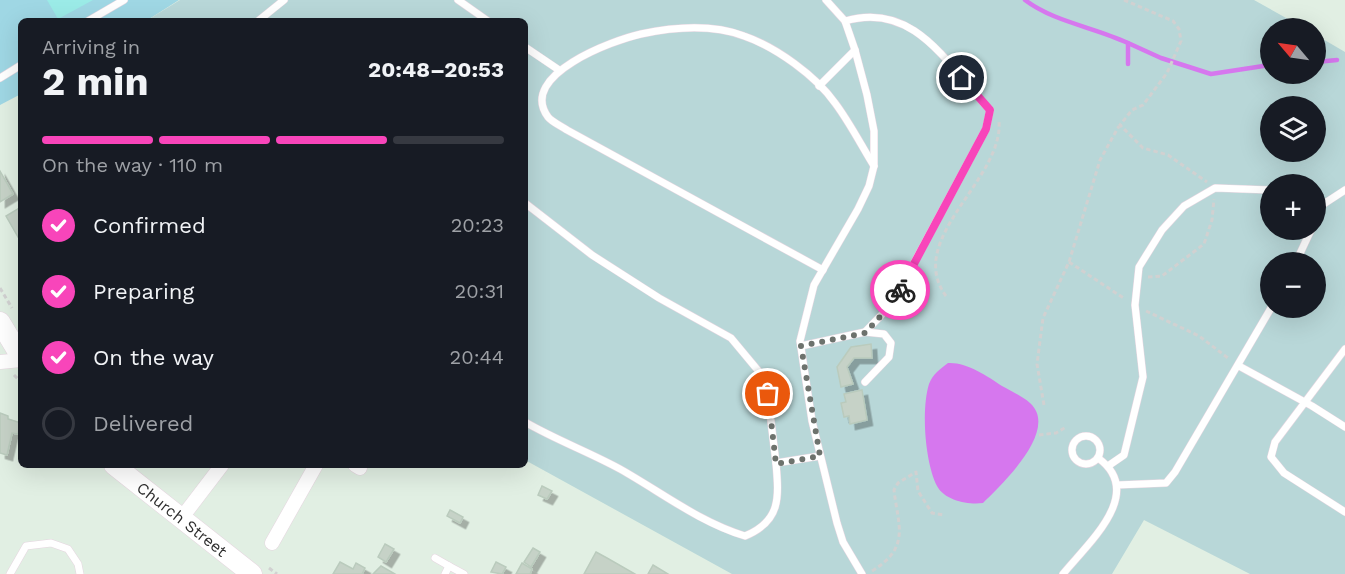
<!DOCTYPE html>
<html lang="en">
<head>
<meta charset="utf-8">
<style>
	:root { --surface:#171b24; --page:#20242c; --text:#f1f3f6; --muted:#9ea1a6; --line:#363941; --accent:#f845ba }
	body { margin:0; font-family:"Work Sans",sans-serif; background:var(--page); color:var(--text); height:100vh; display:flex; flex-direction:column; font-size:22px; white-space:nowrap }
	* { box-sizing:border-box; margin:0 }
	p { font-size:20px; color:var(--muted) }
	.icon { flex:none; width:33px; height:33px; fill:none; stroke:currentColor; stroke-width:2; stroke-linecap:round; stroke-linejoin:round }
	.map { position:relative; flex:1; overflow:hidden }
	.drawer { position:absolute; left:18px; top:18px; width:510px; height:450px; display:flex; flex-direction:column; background:var(--surface); border-radius:9px; box-shadow:0 6px 24px #0002 }
	.drawer>* { flex:none }
	.needle { width:39px; rotate:299deg }
	.buttons { position:absolute; left:1260px; top:18px; display:grid; gap:12px }
	.buttons a { display:grid; place-items:center; width:66px; height:66px; border-radius:50%; background:var(--surface); box-shadow:0 6px 24px #0002; font-size:30px }
	.pin { position:absolute; display:grid; place-items:center; width:51px; height:51px; color:#fff; margin:-26px; border:3px solid #fff; border-radius:50%; box-shadow:0 2px 6px #0007 }
	.courier { position:absolute; display:grid; place-items:center; width:60px; height:60px; margin:-30px; border:4px solid #f845ba; border-radius:50%; background:#fff; color:#222; box-shadow:0 2px 8px #0007 }
	.headline em { font-style:normal; font-weight:700 }
	.headline div { display:flex; flex-direction:column-reverse }
	.headline { display:flex; align-items:center; justify-content:space-between; height:102px; padding:0 24px }
	h1 { font-size:39px; font-weight:700; line-height:45px }
	.bar { display:grid; grid-template-columns:repeat(4,1fr); gap:9px 6px; align-content:center; height:72px; padding:0 24px }
	.bar i { height:8px; border-radius:4px; background:var(--line) }
	.bar .current { background:var(--accent) }
	.bar p { grid-column:span 4 }
	ol { padding:0 24px; list-style:none }
	li { display:flex; align-items:center; gap:18px; height:66px }
	li p { margin-inline-start:auto }
	li .icon { padding:6px; border-radius:50%; background:var(--accent); color:#fff; stroke-width:4 }
	li:last-child { color:var(--muted) }
	li i { width:33px; height:33px; border:3px solid var(--line); border-radius:50% }
	.map>svg:first-child { display:block }
	.green { fill:#9fd7e4 }
	.cemetery { fill:#b8d7d8; fill-rule:evenodd }
	.pitch { fill:#9bebe7 }
	.water { fill:#d677ee }
	.lines { fill:none; stroke-linecap:round; stroke-linejoin:round }
	.stream { stroke:#d677ee; stroke-width:4.5 }
	.building { fill:#c6d2c7; stroke:#bacbbd; stroke-width:1.5; filter:url(#shadow) }
	.lane-casing { stroke:#e6d6e0; stroke-width:8 }
	.street-casing { stroke:#e6d6e0; stroke-width:15 }
	.secondary-casing { stroke:#e6d6e0; stroke-width:21 }
	.path { stroke:#d1d1d1; stroke-width:3; stroke-dasharray:4.5 3; stroke-linecap:butt }
	.lane { stroke:#fff; stroke-width:7 }
	.street { stroke:#fff; stroke-width:14 }
	.secondary { stroke:#fff; stroke-width:20 }
	.done { stroke:#6d726d; stroke-width:6; stroke-dasharray:0 10.8 }
	.route { stroke:#f845ba; stroke-width:8 }
	.labels { text-anchor:middle; stroke-width:5; stroke-linejoin:round; paint-order:stroke }
	.street-label { font-size:16px; fill:#2e2e2e; stroke:#fff }
</style>
</head>
<body>
<div class="map">
<svg width="1345" height="574" viewBox="0 0 1345 574">
	<defs>
		<filter id="shadow"><feDropShadow dx="5.5" dy="5.5" stdDeviation="0" flood-color="#0004"/></filter>
	</defs>
	<rect width="100%" height="100%" fill="#e1efe3"/>
	<polygon class="green" points="0,0 179,0 146,21 21,21 21,94 0,105"/>
	<path class="cemetery" d="M180,0h1074l50,28h-34v46h46v-39l29,17v522h-95l-106,-54 -32,54h-380l-207,-114v-439h-379zM1270,106h46v46h-46zM1270,184h46v46h-46zM1270,262h46v46h-46z"/>
	<polygon class="pitch" points="47,0 93,0 58,19"/>
	<path class="water" d="M948,363c19,-1 39,13 54,23 9,5 20,10 28,17 30,27 -29,82 -47,100 -14,2 -38,-2 -46,-17 -12,-24 -16,-76 -8,-102 4,-10 11,-15 19,-21z"/>
	<g class="lines">
		<g class="stream">
			<path d="M1025,0c29,22 69,27 103,43v21"/>
			<polyline points="1128,43 1161,58 1211,74 1270,65"/>
			<polyline points="1316,62 1337,60"/>
		</g>
	</g>
	<g class="building">
		<polygon points="0,171 13,194 0,202"/>
		<polygon points="21,207 21,235 18,237 6,216"/>
		<polygon points="871,344 872,358 854,358 847,367 853,384 841,387 837,367 851,347"/>
		<polygon points="862,390 867,420 850,424 849,416 844,417 841,403 846,402 844,394"/>
		<polygon points="0,413 8,416 8,419 21,423 18,434 12,433 7,455 0,453"/>
		<polygon points="542,486 552,491 547,499 538,495"/>
		<polygon points="450,510 463,517 460,523 447,516"/>
		<polygon points="385,544 394,549 386,562 378,557"/>
		<polygon points="533,548 540,552 531,567 524,562"/>
		<polygon points="596,552 607,558 635,574 584,574"/>
		<polygon points="340,562 353,569 356,563 365,568 362,574 333,574"/>
		<polygon points="496,562 506,567 502,574 491,572"/>
		<polygon points="522,563 532,569 530,574 516,574"/>
		<polygon points="653,565 668,574 648,574"/>
		<polygon points="381,566 395,574 373,574"/>
	</g>
	<g class="lines">
		<g class="lane-casing">
			<g id="lane">
				<polyline points="458,0 488,21"/>
				<polyline points="826,0 845,21 855,50 867,95 874,131 874,166 869,186 858,209 814,285 800,341 812,421 837,523 843,542 862,574"/>
				<polyline points="88,21 124,0"/>
				<polyline points="258,21 284,0"/>
				<path d="M845,21c71,-21 104,47 145,89l-4,19 -94,175 -27,28"/>
				<polyline points="525,47 559,70"/>
				<polyline points="0,78 21,65"/>
				<polyline points="819,86 855,50"/>
				<polyline points="525,203 592,255 659,298 731,338 766,380 776,463"/>
				<polyline points="1316,209 1345,190"/>
				<polyline points="1296,262 1311,230"/>
				<path d="M823,270l-256,-140c-6,-4 -15,-8 -19,-13 -31,-42 66,-77 93,-83 33,-7 71,-10 103,2 32,11 72,40 91,67 15,20 26,42 39,63"/>
				<polyline points="801,346 865,332 884,334 891,343 889,357 865,382"/>
				<polyline points="1345,349 1275,442 1271,457 1284,473 1345,512"/>
				<polyline points="1239,366 1312,406 1345,427"/>
				<path d="M525,422c31,18 64,30 95,47 41,23 79,53 125,67 36,-15 34,-38 31,-73l44,-7"/>
				<circle cx="1086" cy="450" r="14"/>
				<polyline points="1108,466 1124,455 1143,377 1135,305 1139,267 1162,230 1184,206 1215,188 1270,190"/>
				<polyline points="1117,485 1166,483 1175,472 1271,308"/>
				<polyline points="435,558 449,566"/>
				<polyline points="10,574 26,546 51,543 68,549 78,564 80,574"/>
				<polyline points="445,574 449,566 464,574"/>
				<path d="M1063,574c24,-30 84,-81 35,-116"/>
			</g>
		</g>
		<g class="street-casing">
			<g id="street">
				<polyline points="0,362 21,360"/>
				<polyline points="355,465 360,468"/>
				<polyline points="180,520 222,465"/>
				<polyline points="272,543 316,465"/>
			</g>
		</g>
		<g class="secondary-casing">
			<g id="secondary">
				<polyline points="0,322 21,357"/>
				<path id="s1" d="M114,465l138,109"/>
			</g>
		</g>
		<g class="path">
			<polyline points="1124,0 1173,21 1179,29 1181,41 1167,73 1143,105 1132,110 1120,125 1143,148 1168,155 1207,182"/>
			<polyline points="1069,262 1125,299"/>
			<polyline points="1148,277 1162,276 1204,244 1212,220 1214,199"/>
			<polyline points="0,288 12,308"/>
			<path d="M946,296c-42,-57 57,-116 53,-174"/>
			<polyline points="1146,311 1199,336 1228,358"/>
			<polyline points="14,375 21,382"/>
			<polyline points="1044,405 1037,364 1043,318 1069,262 1100,160 1119,126"/>
			<polyline points="1039,435 1056,433 1066,427"/>
			<polyline points="269,568 277,574"/>
			<path d="M872,571c39,-24 26,-45 22,-81l4,-7 18,-11 2,19 14,22 12,2"/>
		</g>
		<use href="#lane" class="lane"/>
		<use href="#street" class="street"/>
		<use href="#secondary" class="secondary"/>
	</g>
	<g class="lines">
		<polyline class="done" points="768,394 776,464 820,456 801,346 865,333 892,304 900,290"/>
		<polyline class="route" points="900,290 986,129 990,110 962,78"/>
	</g>
	<g class="labels">
		<g class="street-label">
			<text dy="6" stroke="none"><textPath href="#s1" startOffset="87">Church Street</textPath></text>
		</g>
	</g>
</svg>
<div class="buttons">
<a><svg class="needle" viewBox="-14 -14 28 28"><path d="M0-13l5 13h-10z" fill="#e53935"/><path d="M0 13l5-13h-10z" fill="#9ea1a6"/></svg></a>
<a><svg class="icon" aria-label="layers" viewBox="0 0 24 24"><path d="M12 4l9 5-9 5-9-5zM3 14l9 5 9-5"/></svg></a>
<a>+</a>
<a>−</a>
</div>
<div class="pin" style="left:768px;top:394px;background:#ea580c"><svg class="icon" aria-label="bag" viewBox="0 0 24 24"><path d="M5 8h14l-1 12H6zM9 8a3 3 0 0 1 6 0"/></svg></div>
<div class="pin" style="left:962px;top:78px;background:#1f2937"><svg class="icon" aria-label="home" viewBox="0 0 24 24"><path d="M3 11l9-7 9 7M6 9v11h12V9"/></svg></div>
<div class="courier" style="left:900px;top:290px"><svg class="icon" aria-label="bike" viewBox="0 0 24 24"><circle cx="6" cy="16" r="4"/><circle cx="18" cy="16" r="4"/><path d="M6 16l4-8h5l3 8M10 8l3 8H6M13 5h3"/></svg></div>
<section class="drawer">
<div class="headline"><div><h1>2 min</h1><p>Arriving in</p></div><em>20:48–20:53</em></div>
<div class="bar"><i class="current"></i><i class="current"></i><i class="current"></i><i></i><p>On the way · 110 m</p></div>
<ol>
<li><svg class="icon" aria-label="check" viewBox="0 0 24 24"><path d="M5 12l5 5 9-10"/></svg>Confirmed<p>20:23</p></li>
<li><svg class="icon" aria-label="check" viewBox="0 0 24 24"><path d="M5 12l5 5 9-10"/></svg>Preparing<p>20:31</p></li>
<li><svg class="icon" aria-label="check" viewBox="0 0 24 24"><path d="M5 12l5 5 9-10"/></svg>On the way<p>20:44</p></li>
<li><i></i>Delivered</li>
</ol>
</section>
</div>
</body>
</html>
